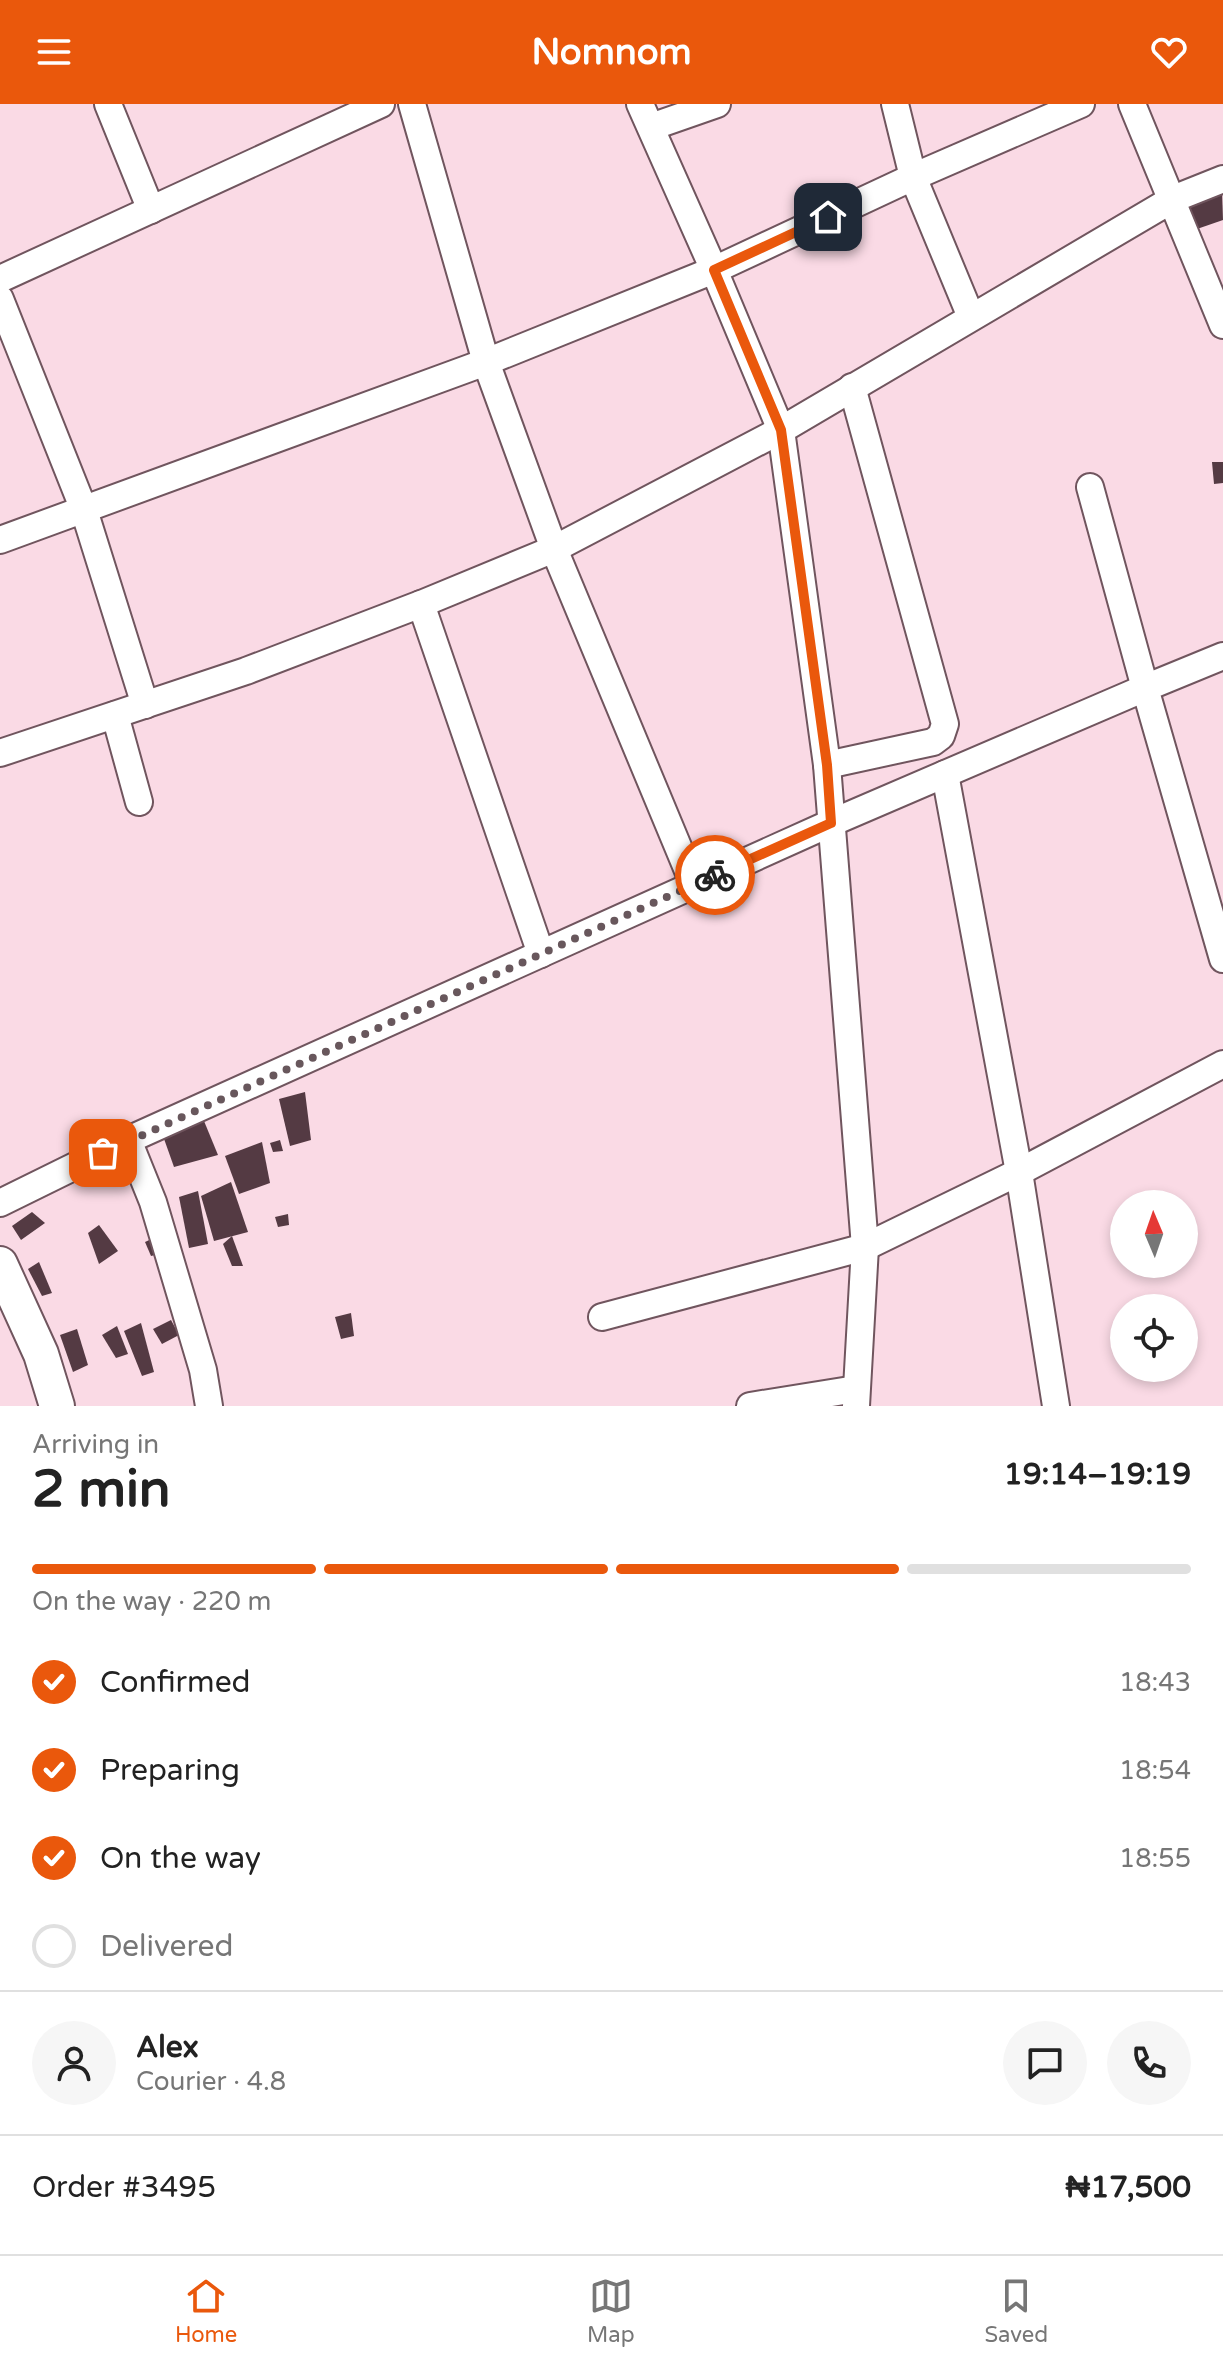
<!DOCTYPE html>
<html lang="en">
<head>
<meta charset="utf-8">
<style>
	:root { --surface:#fff; --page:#f6f6f6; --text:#222; --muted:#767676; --line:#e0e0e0; --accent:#ea580c }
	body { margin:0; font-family:"Varela Round",sans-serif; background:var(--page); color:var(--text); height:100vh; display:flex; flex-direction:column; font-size:30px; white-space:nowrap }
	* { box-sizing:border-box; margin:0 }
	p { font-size:26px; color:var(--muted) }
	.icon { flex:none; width:44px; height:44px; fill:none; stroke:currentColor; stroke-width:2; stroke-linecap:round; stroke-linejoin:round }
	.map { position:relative; height:1302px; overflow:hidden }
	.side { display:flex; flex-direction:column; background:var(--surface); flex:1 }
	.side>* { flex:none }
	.needle { width:52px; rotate:358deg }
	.fabs { position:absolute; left:1110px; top:1086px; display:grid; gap:16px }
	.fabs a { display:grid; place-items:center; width:88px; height:88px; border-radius:50%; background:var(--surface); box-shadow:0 4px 12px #0003; font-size:40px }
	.pin { position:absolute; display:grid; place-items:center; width:68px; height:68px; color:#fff; margin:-34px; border-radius:16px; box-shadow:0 4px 12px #0006 }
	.courier { position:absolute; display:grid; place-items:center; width:80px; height:80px; margin:-40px; border:6px solid #ea580c; border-radius:50%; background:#fff; color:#222; box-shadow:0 2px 10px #0007 }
	.overview em { font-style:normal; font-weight:700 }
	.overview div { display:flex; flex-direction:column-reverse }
	.overview { display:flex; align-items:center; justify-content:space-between; height:136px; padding:0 32px }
	h1 { font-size:52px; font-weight:700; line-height:60px }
	.bar { display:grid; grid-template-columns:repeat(4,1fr); gap:12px 8px; align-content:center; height:96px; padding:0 32px }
	.bar i { height:10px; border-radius:6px; background:var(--line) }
	.bar .active { background:var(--accent) }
	.bar p { grid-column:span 4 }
	.line { display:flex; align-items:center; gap:20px; padding:0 32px; border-top:2px solid var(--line) }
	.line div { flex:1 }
	.round { display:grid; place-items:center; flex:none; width:84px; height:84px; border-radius:42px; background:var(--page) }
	ol { padding:0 32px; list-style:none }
	li { display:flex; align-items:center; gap:24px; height:88px }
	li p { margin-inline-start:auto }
	li .icon { padding:8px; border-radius:50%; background:var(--accent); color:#fff; stroke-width:4 }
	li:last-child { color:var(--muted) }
	li i { width:44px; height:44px; border:4px solid var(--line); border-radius:50% }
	header { display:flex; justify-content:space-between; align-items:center; height:104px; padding:0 32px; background:var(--accent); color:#fff; font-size:36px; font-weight:700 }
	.dock { display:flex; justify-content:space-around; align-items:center; height:112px; border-top:2px solid var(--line); background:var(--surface); font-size:22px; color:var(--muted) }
	.dock a { display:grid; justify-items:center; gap:4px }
	.dock .active { color:var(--accent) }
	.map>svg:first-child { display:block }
	.building { fill:#543a43 }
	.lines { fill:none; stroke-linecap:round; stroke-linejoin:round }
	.minor-casing { stroke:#70555e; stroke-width:30 }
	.tertiary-casing { stroke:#70555e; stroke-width:38 }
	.minor { stroke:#fff; stroke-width:26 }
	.tertiary { stroke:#fff; stroke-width:34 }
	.done { stroke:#68575c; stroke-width:8; stroke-dasharray:0 14.4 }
	.route { stroke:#ea580c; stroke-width:10 }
</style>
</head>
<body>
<header><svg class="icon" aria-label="menu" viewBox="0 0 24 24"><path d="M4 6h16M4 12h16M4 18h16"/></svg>Nomnom<svg class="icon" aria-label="heart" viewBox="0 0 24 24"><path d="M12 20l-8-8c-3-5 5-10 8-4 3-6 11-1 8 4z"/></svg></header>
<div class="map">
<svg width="1223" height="1302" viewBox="0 0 1223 1302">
	<rect width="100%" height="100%" fill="#fadae5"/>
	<g class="building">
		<polygon points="1222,86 1223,116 1197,125 1188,98"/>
		<polygon points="1212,358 1223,358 1223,379 1214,380"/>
		<polygon points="305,988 311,1036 290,1042 279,995"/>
		<polygon points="204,1017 218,1051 174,1063 163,1032"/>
		<polygon points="280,1036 283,1047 273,1048 270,1039"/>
		<polygon points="262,1038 270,1079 239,1090 225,1052"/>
		<polygon points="231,1078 248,1128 214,1137 201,1092"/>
		<polygon points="198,1087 208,1140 189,1144 179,1093"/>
		<polygon points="32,1108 45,1119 21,1136 12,1122"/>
		<polygon points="288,1110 289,1121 278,1123 275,1113"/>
		<polygon points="99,1121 118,1147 99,1160 88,1129"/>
		<polygon points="158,1132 163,1149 151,1152 145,1138"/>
		<polygon points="232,1132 243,1162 232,1162 223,1140"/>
		<polygon points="39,1158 52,1189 42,1192 28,1165"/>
		<polygon points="351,1209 354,1232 341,1235 335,1213"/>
		<polygon points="171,1216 179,1231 162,1240 153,1225"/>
		<polygon points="141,1219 154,1268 142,1272 124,1227"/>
		<polygon points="117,1222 128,1250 116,1254 102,1231"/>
		<polygon points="77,1225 88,1261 73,1268 60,1231"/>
	</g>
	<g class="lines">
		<g class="minor-casing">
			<g id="minor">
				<polyline points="108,0 151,106"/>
				<polyline points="412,0 486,258 554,445 694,781"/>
				<polyline points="640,0 714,166 781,326 827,661 865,1143 856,1302"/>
				<polyline points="895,0 913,73 971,213"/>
				<polyline points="1132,0 1223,221"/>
				<polyline points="651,23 717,0"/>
				<polyline points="0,175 381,0"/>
				<polyline points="0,195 84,406 145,601"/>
				<polyline points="0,436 486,258 714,166 913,73 1081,0"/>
				<polyline points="421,500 541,850"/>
				<polyline points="1223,552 1145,584 1223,855"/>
				<polyline points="115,611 139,698"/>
				<polyline points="0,649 246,567 421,500 554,445 781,326 1173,95 1223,75"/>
				<polyline points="827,661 933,638 941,632 945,620 852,283"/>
				<polyline points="945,670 1019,1068 1056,1302"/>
				<polyline points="128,1036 831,719 1145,584 1090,383"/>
				<polyline points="0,1099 128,1036 153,1098 203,1266 209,1302"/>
				<polyline points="602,1213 865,1143 1019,1068 1223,960"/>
				<polyline points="750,1302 856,1285"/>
			</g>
		</g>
		<g class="tertiary-casing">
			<polyline id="tertiary" points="0,1160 41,1250 57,1302"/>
		</g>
		<use href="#minor" class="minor"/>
		<use href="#tertiary" class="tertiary"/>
	</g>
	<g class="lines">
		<polyline class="done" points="103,1049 715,771"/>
		<polyline class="route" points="715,771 831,719 827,661 781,326 714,166 828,113"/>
	</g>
</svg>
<div class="fabs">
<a><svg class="needle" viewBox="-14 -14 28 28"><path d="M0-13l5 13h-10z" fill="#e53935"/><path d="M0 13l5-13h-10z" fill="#767676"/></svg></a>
<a><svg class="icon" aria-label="locate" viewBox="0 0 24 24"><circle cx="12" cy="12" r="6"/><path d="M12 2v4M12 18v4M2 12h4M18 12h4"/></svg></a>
</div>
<div class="pin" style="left:103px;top:1049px;background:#ea580c"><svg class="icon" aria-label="bag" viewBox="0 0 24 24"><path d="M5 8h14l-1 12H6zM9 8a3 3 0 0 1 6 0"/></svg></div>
<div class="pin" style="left:828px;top:113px;background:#1f2937"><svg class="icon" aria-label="home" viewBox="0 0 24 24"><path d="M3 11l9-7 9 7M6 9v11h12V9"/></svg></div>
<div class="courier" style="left:715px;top:771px"><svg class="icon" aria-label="bike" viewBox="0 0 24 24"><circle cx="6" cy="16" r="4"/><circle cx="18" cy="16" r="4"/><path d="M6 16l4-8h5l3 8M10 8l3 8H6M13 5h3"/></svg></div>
</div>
<section class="side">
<div class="overview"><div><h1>2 min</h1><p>Arriving in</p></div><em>19:14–19:19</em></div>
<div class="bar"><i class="active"></i><i class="active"></i><i class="active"></i><i></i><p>On the way · 220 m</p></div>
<ol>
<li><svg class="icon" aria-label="check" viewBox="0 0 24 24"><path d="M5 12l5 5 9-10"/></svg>Confirmed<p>18:43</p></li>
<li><svg class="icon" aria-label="check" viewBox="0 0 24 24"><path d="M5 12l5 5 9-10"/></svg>Preparing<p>18:54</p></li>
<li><svg class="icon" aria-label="check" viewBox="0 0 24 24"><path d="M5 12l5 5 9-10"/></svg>On the way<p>18:55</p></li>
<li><i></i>Delivered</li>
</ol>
<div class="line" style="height:144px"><a class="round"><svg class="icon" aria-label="person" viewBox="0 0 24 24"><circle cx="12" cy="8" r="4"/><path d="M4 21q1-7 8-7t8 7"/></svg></a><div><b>Alex</b><p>Courier · 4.8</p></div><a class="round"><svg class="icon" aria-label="chat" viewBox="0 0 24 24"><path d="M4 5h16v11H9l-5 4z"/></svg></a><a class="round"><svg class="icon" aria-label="phone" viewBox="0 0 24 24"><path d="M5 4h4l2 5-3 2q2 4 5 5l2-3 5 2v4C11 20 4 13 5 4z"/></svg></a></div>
<div class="line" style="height:104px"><div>Order #3495</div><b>₦17,500</b></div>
</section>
<nav class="dock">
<a class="active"><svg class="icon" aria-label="home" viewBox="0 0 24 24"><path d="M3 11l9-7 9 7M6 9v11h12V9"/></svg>Home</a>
<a><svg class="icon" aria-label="map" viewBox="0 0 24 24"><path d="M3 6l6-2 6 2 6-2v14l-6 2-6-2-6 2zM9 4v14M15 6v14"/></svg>Map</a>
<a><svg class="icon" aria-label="saved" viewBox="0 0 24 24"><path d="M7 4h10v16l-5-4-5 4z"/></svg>Saved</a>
</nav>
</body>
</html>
